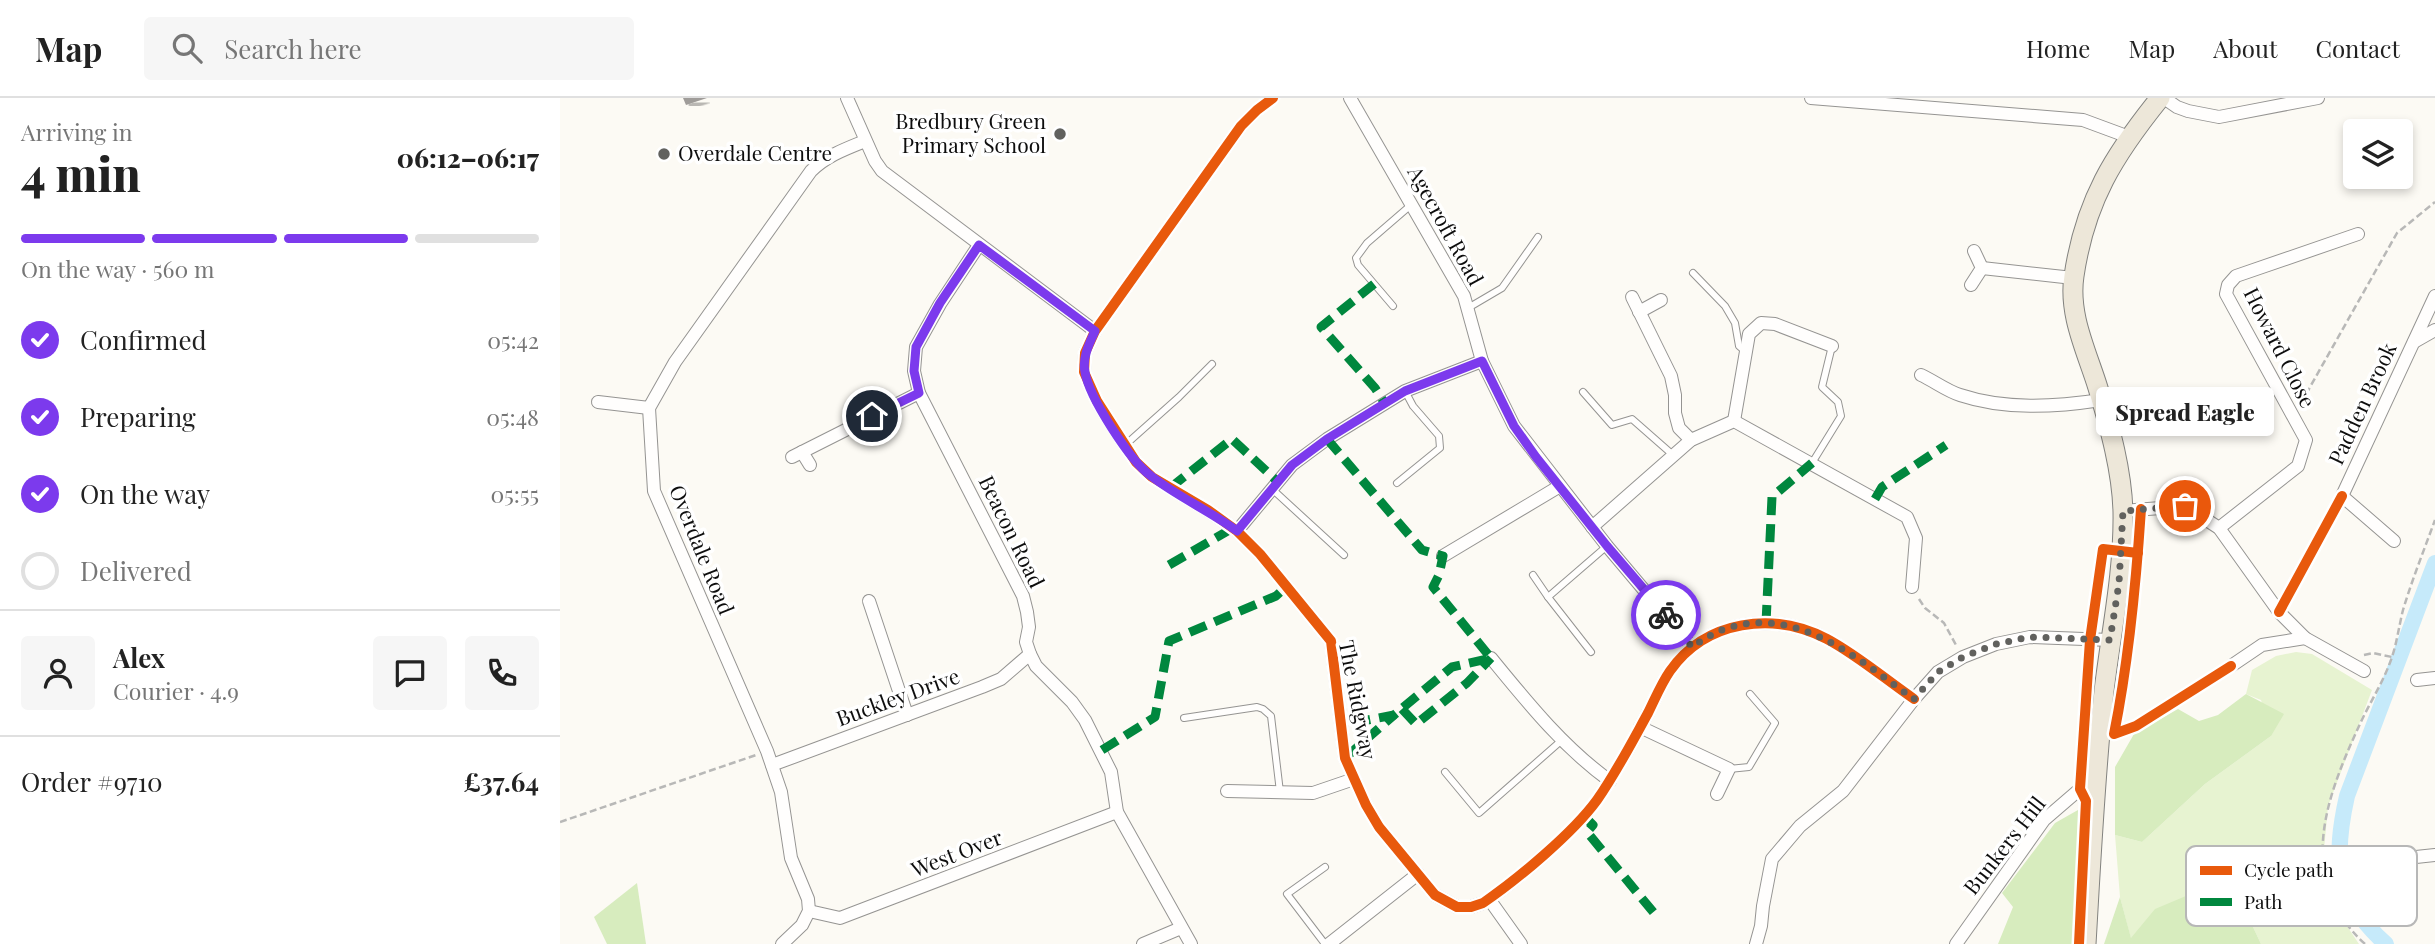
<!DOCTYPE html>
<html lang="en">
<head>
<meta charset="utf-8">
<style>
	:root { --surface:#fff; --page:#f6f6f6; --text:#222; --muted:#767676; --line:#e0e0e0; --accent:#7c3aed }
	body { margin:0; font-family:"Playfair Display",serif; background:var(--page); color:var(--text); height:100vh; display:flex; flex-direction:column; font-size:26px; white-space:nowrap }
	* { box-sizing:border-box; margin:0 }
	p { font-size:23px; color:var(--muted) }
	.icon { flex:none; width:38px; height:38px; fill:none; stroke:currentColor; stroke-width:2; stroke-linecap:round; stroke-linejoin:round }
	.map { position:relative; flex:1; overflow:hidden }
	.side { display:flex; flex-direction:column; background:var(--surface); width:560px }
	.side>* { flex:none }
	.buttons { position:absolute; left:1783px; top:21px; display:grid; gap:14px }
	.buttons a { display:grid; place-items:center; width:70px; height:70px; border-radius:7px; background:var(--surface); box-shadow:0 4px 10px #0003; font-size:35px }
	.pin { position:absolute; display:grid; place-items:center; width:60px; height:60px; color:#fff; margin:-30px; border:4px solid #fff; border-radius:50%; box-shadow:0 2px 7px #0007 }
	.courier { position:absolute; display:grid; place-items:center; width:70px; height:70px; margin:-35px; border:5px solid #7c3aed; border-radius:50%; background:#fff; color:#222; box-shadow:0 2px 9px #0007 }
	.bubble { position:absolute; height:49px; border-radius:7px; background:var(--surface); box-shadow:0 4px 10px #0003; font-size:23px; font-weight:800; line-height:49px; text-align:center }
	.overview em { font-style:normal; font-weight:800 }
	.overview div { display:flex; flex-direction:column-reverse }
	.overview { display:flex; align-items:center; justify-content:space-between; height:119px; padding:0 21px }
	h1 { font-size:46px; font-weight:800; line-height:52px }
	.bar { display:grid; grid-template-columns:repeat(4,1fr); gap:10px 7px; align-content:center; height:84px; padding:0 21px }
	.bar i { height:9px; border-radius:5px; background:var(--line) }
	.bar .on { background:var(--accent) }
	.bar p { grid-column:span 4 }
	.line { display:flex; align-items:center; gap:18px; padding:0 21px; border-top:2px solid var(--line) }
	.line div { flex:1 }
	.round { display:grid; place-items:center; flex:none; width:74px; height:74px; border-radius:7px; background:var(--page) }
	ol { padding:0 21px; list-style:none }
	li { display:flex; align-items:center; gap:21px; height:77px }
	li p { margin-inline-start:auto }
	li .icon { padding:7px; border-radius:50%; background:var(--accent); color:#fff; stroke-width:4 }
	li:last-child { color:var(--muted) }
	li i { width:38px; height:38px; border:4px solid var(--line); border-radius:50% }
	header { display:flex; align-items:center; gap:42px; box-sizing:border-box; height:98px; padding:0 35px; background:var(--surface); border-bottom:2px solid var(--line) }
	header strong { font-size:33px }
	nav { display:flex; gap:38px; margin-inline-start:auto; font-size:24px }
	.search { width:490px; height:63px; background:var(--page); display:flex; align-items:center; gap:18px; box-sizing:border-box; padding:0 24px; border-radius:7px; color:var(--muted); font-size:26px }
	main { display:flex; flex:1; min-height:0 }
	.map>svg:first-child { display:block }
	.green { fill:#e7f3d1 }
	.forest { fill:#d7ecbe }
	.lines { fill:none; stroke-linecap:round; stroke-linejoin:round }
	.canal { stroke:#c6eafa; stroke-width:16 }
	.building { fill:#9f9c99; filter:url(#shadow) }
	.lane-casing { stroke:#959492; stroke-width:8 }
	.street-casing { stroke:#959492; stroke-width:14 }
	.primary-casing { stroke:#82827f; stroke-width:21 }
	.path { stroke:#b8b8b7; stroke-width:2.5; stroke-dasharray:7 3.5; stroke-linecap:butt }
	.lane { stroke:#fffefd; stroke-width:6 }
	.street { stroke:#fffefd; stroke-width:12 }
	.primary { stroke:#ede7d9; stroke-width:19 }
	.quiet { stroke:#00873e; stroke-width:9; stroke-dasharray:18 9; stroke-linecap:butt }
	.cycleway-casing { stroke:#fff; stroke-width:15 }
	.cycleway { stroke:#e8590c; stroke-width:10 }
	.done { stroke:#61615e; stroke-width:7; stroke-dasharray:0 12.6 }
	.route { stroke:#7c3aed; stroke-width:9 }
	.poi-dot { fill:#61615e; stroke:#fff; stroke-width:2.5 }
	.labels { text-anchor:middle; stroke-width:7; stroke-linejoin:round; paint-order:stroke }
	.poi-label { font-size:21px; fill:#0e0e0e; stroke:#fff; text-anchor:end }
	.street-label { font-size:21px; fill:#0e0e0e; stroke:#fff }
	.key { fill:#fff; stroke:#b7b7b7; stroke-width:2 }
	.key-label { font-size:19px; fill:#0e0e0e }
</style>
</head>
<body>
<header>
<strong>Map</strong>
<div class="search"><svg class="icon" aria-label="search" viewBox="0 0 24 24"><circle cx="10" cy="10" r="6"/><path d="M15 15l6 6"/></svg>Search here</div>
<nav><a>Home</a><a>Map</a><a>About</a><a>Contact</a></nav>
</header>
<main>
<section class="side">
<div class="overview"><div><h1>4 min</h1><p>Arriving in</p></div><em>06:12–06:17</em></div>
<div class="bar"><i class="on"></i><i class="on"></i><i class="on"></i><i></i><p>On the way · 560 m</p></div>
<ol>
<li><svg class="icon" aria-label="check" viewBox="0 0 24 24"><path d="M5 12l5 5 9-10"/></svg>Confirmed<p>05:42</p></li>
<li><svg class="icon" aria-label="check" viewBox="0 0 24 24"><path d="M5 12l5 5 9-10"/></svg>Preparing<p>05:48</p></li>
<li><svg class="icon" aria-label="check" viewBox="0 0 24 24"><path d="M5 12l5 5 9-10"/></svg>On the way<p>05:55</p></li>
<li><i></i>Delivered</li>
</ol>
<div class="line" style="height:126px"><a class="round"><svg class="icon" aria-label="person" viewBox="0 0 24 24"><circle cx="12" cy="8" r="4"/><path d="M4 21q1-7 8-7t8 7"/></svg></a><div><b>Alex</b><p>Courier · 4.9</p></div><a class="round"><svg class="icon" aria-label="chat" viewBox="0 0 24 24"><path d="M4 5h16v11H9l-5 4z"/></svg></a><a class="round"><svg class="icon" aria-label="phone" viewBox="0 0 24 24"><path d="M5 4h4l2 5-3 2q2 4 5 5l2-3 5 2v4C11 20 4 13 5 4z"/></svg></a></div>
<div class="line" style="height:91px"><div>Order #9710</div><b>£37.64</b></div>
</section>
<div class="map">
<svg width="1875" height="846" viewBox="0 0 1875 846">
	<defs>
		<filter id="shadow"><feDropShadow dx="4.5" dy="4.5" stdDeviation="0" flood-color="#0004"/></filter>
	</defs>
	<rect width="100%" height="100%" fill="#fcfaf4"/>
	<polygon class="green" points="1736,554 1752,556 1812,592 1768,708 1764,752 1766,779 1770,803 1799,846 1701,846 1686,814 1663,795 1632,795 1571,841 1560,799 1555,737 1582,744 1645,686 1711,638 1701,602 1686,596 1692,572 1716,558"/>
	<g class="forest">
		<polygon points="1686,596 1724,616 1711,638 1645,686 1582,744 1555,737 1555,669 1574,636 1618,611 1639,623 1658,617"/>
		<polygon points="1525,708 1514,846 1438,846 1453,809 1442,795 1495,725"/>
		<polygon points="77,785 86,846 47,846 34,819"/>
		<polygon points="1633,795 1663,795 1686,814 1701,846 1544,846 1560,799 1571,840 1595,811"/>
	</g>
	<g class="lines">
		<path class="canal" d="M1826,846c-51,-45 -53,-86 -39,-148l88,-233"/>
	</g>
	<polygon class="building" points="123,0 147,0 126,7"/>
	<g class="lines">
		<g class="lane-casing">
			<g id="lane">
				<polyline points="1133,175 1165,208 1175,225 1179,248 1186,254"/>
				<polyline points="833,208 798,167 796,160 807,145 851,107"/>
				<polyline points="908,210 942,190 978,139"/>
				<polyline points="1023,294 1052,327 1072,321 1113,357"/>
				<polyline points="564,348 619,299 652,266"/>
				<polyline points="1252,365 1281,318 1278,304 1262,289 1272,248"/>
				<polyline points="837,385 880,350 879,338 853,308 845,293"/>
				<polyline points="712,391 784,457"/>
				<polyline points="973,477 988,499"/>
				<polyline points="1031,554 988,499 1047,448"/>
				<polyline points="624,620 697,609 703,611 711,618 720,694"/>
				<polyline points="1169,671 1189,669 1215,625 1190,596"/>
				<polyline points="885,674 919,715 1002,642"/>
				<polyline points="765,846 727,796 765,769"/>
			</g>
		</g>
		<g class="street-casing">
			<g id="street">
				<polyline points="287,0 315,63 322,73 535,233"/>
				<path d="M713,0l-16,12 -16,16 -146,205 -10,22 -1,19 13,29 39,61 16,15 56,33 29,21 23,23 71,87 14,117 21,47 13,22 56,68 22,12h14l12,-4c35,-24 90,-70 114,-103 19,-27 35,-58 51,-87 7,-14 13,-29 22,-42 36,-51 103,-60 157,-32 30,16 58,40 87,60"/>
				<polyline points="790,0 904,198 922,263 954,328 1047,448 1132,549"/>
				<polyline points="1251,0 1523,22 1569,39"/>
				<polyline points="1604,0 1617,9 1628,13 1659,19 1758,0"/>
				<polyline points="419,147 380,206 356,249 354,273 359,295 463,498 467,514 469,529 466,544 470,556 476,568 512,604 525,622 551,674 557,714 631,846"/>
				<polyline points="1422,170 1513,180"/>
				<polyline points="1411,187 1422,170 1414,153"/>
				<polyline points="1072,199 1111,278 1115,297 1115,315 1119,330 1131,342"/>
				<polyline points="1079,214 1101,202"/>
				<polyline points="1854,244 1875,232"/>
				<path d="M1361,277c13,6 26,16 39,20 45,15 95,12 141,5"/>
				<polyline points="38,304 89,310"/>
				<polyline points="1174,323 1189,236 1201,225 1215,226 1272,248"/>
				<polyline points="242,354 250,367"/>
				<polyline points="232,359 359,295"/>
				<polyline points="1563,413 1625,408 1659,430 1719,514 1745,540 1804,573"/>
				<polyline points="1032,429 1131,342 1174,323 1347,419 1356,440 1352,489"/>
				<polyline points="1659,430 1738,368 1746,342 1666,196 1668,187 1676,178 1798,136"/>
				<polyline points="677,433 732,367 767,341 845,293 922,263"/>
				<polyline points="1834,443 1782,398 1875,198"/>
				<polyline points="883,458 1000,388"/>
				<polyline points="309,503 347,617"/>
				<path d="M931,560c36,44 72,89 119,123"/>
				<polyline points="1671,568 1702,547 1745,540"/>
				<polyline points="1857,582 1875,580"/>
				<polyline points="1080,629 1169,671 1157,696"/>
				<polyline points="212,667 422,589 441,581 470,556"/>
				<polyline points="667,693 753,695 794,681"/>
				<polyline points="1856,759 1875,757"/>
				<polyline points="929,801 961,846"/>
				<polyline points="249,813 280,820 557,714"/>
				<path d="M222,846l20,-19 7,-14 -1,-12 -17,-41 -10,-66 -14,-41 -113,-260 -5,-83 26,-46 136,-191c15,-15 34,-22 54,-30"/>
				<polyline points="583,846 621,830"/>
				<polyline points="769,846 858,776"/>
				<polyline points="1196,846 1201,828 1203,808 1212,761 1240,728 1283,693 1354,601 1378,574 1403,559 1436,546 1470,539 1550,542"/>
				<polyline points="1396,846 1484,722 1520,691 1535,684"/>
			</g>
		</g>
		<g class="primary-casing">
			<path id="primary" d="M1526,846c5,-85 9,-169 18,-253 7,-59 20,-119 19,-179 -1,-41 -13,-84 -25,-124 -11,-36 -30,-73 -24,-112 11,-75 40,-121 86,-178"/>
		</g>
		<g class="path">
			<polyline points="1741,305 1837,135 1875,104"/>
			<polyline points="1359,501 1365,510 1384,525 1396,547"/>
			<polyline points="1804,557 1813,555 1832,559"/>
			<polyline points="0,724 196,657"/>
			<path d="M1805,846c-70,-64 -40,-145 -5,-220 10,-22 24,-43 32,-67 5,-15 7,-31 11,-47 9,-30 21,-60 32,-90"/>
		</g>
		<use href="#lane" class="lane"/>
		<use href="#street" class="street"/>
		<use href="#primary" class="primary"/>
		<g class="quiet">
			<polyline points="814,186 761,229 815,290 824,304"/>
			<polyline points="767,341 862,452 883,458 879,477 873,489 931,560 892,569 834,617 781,627"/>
			<polyline points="610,390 672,341 718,384"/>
			<polyline points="1315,401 1322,389 1386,347"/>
			<polyline points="609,467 673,430"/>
			<polyline points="1206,525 1212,399 1252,365"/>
			<polyline points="842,611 856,626 907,585 931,560"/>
			<polyline points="542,652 595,619 609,543 716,498 727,488"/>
			<polyline points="785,660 834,617"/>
			<polyline points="1024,718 1033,727 1027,734 1099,821"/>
		</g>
		<g class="cycleway-casing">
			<g id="cycleway">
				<path d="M713,0l-16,12 -16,16 -146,205 -10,22 -1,19 13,29 39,61 16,15 56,33 29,21 23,23 71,87 14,117 21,47 13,22 56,68 22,12h14l12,-4c35,-24 90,-70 114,-103 19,-27 35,-58 51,-87 7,-14 13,-29 22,-42 36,-51 103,-60 157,-32 30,16 58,40 87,60"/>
				<path d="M1581,411c-5,76 -12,151 -27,225l22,-8 95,-60"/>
				<polyline points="1719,514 1782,398"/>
				<polyline points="1519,846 1526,703 1520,691 1530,542 1543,451 1578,455"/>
			</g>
		</g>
		<use href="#cycleway" class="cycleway"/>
	</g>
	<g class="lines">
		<path class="done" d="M1106,517l26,32c10,-7 21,-14 33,-18 72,-25 134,31 189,70l24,-27 25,-15 33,-13 34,-7 80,3 9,-57 4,-72 62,-5"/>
		<path class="route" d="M312,318l47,-23 -5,-22 2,-24 24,-44 39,-58 116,86c-6,13 -13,27 -10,41 4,25 45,89 66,104 27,21 59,35 86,55l55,-66 35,-26 78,-48 77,-30 32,65 22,31 71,89 59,69"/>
	</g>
	<g class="poi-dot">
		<circle cx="500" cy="36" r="7"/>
		<circle cx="104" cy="56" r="7"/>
	</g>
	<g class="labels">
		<g class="poi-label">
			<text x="486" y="31">Bredbury Green<tspan x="486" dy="24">Primary School</tspan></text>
			<text x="118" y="63" text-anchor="start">Overdale Centre</text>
		</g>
		<g class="street-label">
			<text transform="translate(885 128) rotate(61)" y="7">Agecroft Road</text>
			<text transform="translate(1719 250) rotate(63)" y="7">Howard Close</text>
			<text transform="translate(1803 306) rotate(-65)" y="7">Padden Brook</text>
			<text transform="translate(451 434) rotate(64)" y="7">Beacon Road</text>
			<text transform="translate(141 452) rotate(68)" y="7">Overdale Road</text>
			<text transform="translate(338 600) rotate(-20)" y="7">Buckley Drive</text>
			<text transform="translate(797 602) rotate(79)" y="7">The Ridgway</text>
			<text transform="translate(1445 748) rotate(-52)" y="7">Bunkers Hill</text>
			<text transform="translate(397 756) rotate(-21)" y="7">West Over</text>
		</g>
	</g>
	<rect x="1626" y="748" width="231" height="80" rx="10" class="key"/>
	<rect x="1640" y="768" width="32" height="9" fill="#e8590c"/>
	<rect x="1640" y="800" width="32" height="8" fill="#00873e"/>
	<g class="key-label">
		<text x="1684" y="779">Cycle path</text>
		<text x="1684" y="811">Path</text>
	</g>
</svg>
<div class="buttons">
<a><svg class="icon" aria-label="layers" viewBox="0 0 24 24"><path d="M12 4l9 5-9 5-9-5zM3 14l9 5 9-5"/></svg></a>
</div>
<div class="pin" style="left:1625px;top:408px;background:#ea580c"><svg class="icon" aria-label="bag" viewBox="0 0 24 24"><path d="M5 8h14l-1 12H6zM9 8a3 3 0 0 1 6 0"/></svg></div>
<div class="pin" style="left:312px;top:318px;background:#1f2937"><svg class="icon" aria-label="home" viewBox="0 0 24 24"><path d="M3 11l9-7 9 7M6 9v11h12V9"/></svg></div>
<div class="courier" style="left:1106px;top:517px"><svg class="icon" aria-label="bike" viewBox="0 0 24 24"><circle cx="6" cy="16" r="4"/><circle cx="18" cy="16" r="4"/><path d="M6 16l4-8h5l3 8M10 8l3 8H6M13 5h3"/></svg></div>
<div class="bubble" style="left:1536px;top:289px;width:178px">Spread Eagle</div>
</div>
</main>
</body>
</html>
